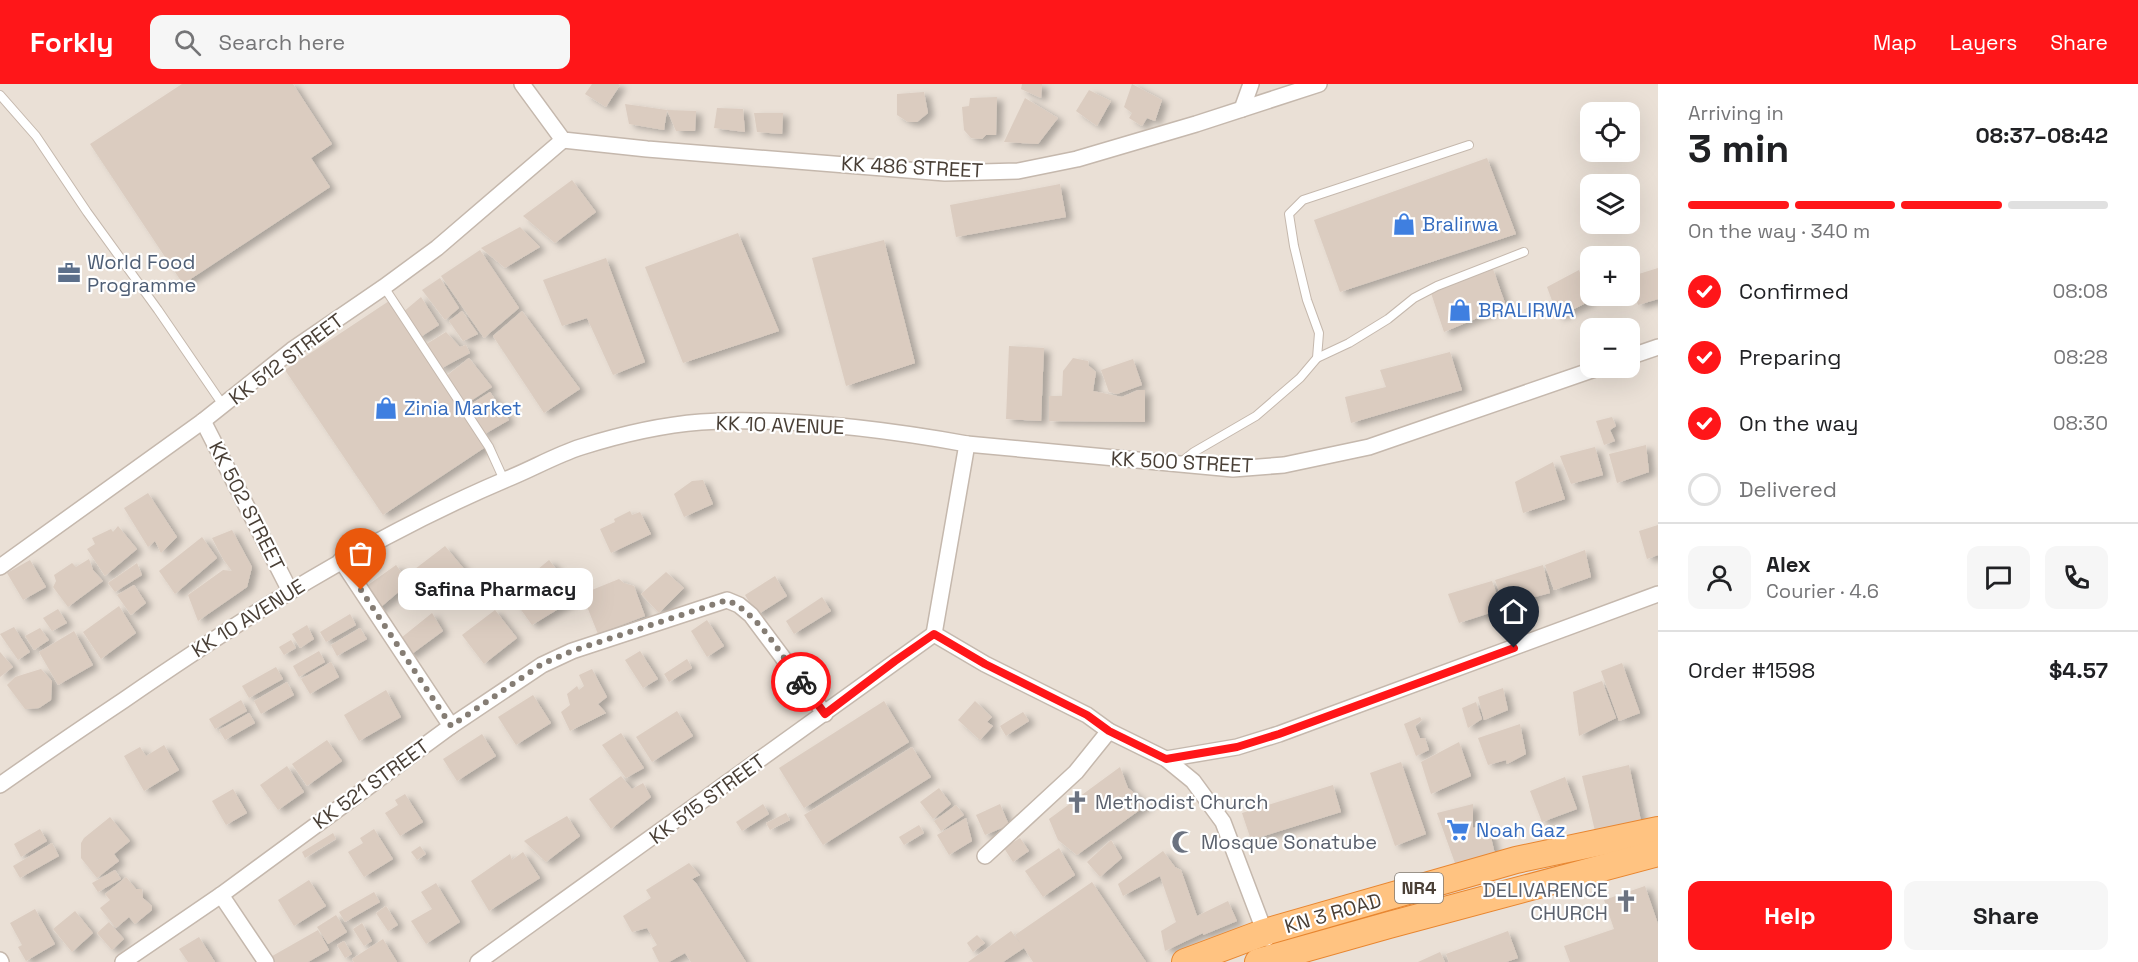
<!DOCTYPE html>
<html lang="en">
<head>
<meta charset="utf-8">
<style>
	:root { --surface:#fff; --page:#f6f6f6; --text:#202124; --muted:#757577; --line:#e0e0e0; --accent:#ff1619 }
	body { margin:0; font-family:"Space Grotesk",sans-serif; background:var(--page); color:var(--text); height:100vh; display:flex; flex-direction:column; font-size:22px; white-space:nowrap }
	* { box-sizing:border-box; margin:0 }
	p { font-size:20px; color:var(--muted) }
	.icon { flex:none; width:33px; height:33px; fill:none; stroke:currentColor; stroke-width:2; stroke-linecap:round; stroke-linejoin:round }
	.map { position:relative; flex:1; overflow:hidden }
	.sheet { display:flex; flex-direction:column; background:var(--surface); width:480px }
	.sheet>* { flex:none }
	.tools { position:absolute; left:1580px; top:18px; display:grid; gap:12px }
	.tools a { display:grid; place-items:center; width:60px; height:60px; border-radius:12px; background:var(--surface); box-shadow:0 6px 24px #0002; font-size:30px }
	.pin { position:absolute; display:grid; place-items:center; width:51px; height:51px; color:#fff; margin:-62px -26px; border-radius:50% 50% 50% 0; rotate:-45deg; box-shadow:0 0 6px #0007 }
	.pin .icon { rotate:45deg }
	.courier { position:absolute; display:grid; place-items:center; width:60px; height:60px; margin:-30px; border:4px solid #ff1619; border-radius:50%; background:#fff; color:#222; box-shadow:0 2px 8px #0007 }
	.bubble { position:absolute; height:42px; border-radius:12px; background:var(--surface); box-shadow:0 6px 24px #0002; font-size:20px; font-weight:700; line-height:42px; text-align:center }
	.overview em { font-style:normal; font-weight:700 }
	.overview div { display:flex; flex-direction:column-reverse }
	.overview { display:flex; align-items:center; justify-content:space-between; height:102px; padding:0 30px }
	h1 { font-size:39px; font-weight:700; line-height:45px }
	.bar { display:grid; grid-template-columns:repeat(4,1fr); gap:9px 6px; align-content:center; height:72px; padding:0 30px }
	.bar i { height:8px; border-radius:4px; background:var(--line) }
	.bar .current { background:var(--accent) }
	.bar p { grid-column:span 4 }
	.line { display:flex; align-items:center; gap:15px; padding:0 30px; border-top:2px solid var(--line) }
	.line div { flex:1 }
	.round { display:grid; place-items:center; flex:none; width:63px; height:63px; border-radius:12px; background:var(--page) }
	ol { padding:0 30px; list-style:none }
	li { display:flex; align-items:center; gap:18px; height:66px }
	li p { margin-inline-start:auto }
	li .icon { padding:6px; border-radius:50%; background:var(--accent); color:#fff; stroke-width:4 }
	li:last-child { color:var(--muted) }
	li i { width:33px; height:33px; border:3px solid var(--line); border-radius:50% }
	.action { display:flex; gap:12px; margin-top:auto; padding:12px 30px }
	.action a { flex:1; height:69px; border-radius:12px; background:var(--accent); color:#fff; font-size:24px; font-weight:700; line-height:69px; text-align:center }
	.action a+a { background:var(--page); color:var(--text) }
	header { display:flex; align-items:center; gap:36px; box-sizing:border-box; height:84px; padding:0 30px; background:var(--accent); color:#fff }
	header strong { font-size:28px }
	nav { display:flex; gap:33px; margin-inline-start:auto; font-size:21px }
	.search { width:420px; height:54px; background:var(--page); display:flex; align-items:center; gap:15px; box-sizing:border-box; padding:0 21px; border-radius:12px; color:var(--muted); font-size:22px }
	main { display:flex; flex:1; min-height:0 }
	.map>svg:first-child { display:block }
	.residential { fill:#eae0d6; fill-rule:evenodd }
	.building { fill:#dbccc0; filter:url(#shadow) }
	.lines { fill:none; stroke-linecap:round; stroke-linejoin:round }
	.service-casing { stroke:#c5b8ad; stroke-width:10 }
	.minor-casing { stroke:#c5b8ad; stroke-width:18 }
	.trunk-casing { stroke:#e88630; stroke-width:28 }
	.service { stroke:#fff; stroke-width:8 }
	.minor { stroke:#fff; stroke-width:15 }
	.trunk { stroke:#ffc381; stroke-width:26 }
	.done { stroke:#857d74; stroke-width:6; stroke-dasharray:0 10.8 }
	.route { stroke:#ff1619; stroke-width:8 }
	.labels { text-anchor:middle; stroke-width:4.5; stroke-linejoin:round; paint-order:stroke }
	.shield { fill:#fff; stroke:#807972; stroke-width:1.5 }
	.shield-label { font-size:18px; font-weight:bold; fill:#493f36 }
	.street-label { font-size:20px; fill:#493f36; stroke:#fff }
	.shop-label { font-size:20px; fill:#366cbe; stroke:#fff; text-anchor:start }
	.service-label { font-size:20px; fill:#4e5e75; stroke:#fff; text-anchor:start }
	.worship-label { font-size:20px; fill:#5b616d; stroke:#fff; text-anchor:start }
</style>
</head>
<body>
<header>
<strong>Forkly</strong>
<div class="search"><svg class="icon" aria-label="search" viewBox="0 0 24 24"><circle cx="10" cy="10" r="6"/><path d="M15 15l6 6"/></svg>Search here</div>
<nav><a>Map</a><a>Layers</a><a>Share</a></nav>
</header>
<main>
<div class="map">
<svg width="1658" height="878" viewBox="0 0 1658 878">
	<defs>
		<filter id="shadow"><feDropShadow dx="6" dy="3.5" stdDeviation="3" flood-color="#0004"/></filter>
	</defs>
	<rect width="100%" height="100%" fill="#f5efe8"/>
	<path class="residential" d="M0,0h1658v878h-1658zM1590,28h39v40h-39zM1590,100h39v40h-39zM1590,172h39v40h-39zM1590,244h39v40h-39z"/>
	<g class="building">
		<polygon points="182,0 293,0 332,60 311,74 330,103 183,200 90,60"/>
		<polygon points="592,0 618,0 620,1 606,23 585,10"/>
		<polygon points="1022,0 1042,0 1041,14 1021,5"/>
		<polygon points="1132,0 1162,16 1155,37 1147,34 1142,42 1129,34 1132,29 1124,23"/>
		<polygon points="1089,6 1111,17 1097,42 1076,27"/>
		<polygon points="924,8 928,29 917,38 908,38 897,31 897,10"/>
		<polygon points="997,13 996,51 986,51 982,55 971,54 964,46 962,23 969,22 970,14"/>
		<polygon points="1025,14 1058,34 1038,60 1004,58"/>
		<polygon points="625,20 667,26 696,27 695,47 676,47 667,26 664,46 629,40"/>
		<polygon points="717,24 743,25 745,48 714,44"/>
		<polygon points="754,29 783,29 782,50 757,48"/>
		<polygon points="1487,74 1516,150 1340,208 1314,136"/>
		<polygon points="572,96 596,128 555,159 523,132"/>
		<polygon points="1060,100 1066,133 956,153 950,121"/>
		<polygon points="520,143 540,163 505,184 481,164"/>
		<polygon points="738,149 779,247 683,279 645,183"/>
		<polygon points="884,156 915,279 846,302 812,174"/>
		<polygon points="480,166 519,224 484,254 441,192"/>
		<polygon points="606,174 645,278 613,291 587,234 562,242 543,196"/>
		<polygon points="1658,184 1658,215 1638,221 1629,193"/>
		<polygon points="1493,185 1506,222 1444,248 1431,209"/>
		<polygon points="1579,186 1590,217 1558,233 1547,203"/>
		<polygon points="440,194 459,224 445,236 422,206"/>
		<polygon points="421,213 439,241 419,254 402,229"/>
		<polygon points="389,217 487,362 383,431 285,286"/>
		<polygon points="462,227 478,250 463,257 449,237"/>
		<polygon points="522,227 580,305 544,329 493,252"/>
		<polygon points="446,248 460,263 466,261 470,269 440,285 425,261"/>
		<polygon points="1009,262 1044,264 1041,337 1006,335"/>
		<polygon points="1450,268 1462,306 1351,339 1345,313 1386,303 1380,286"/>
		<polygon points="469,274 492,303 466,320 445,293"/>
		<polygon points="1073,274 1088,277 1089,282 1096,288 1093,307 1122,313 1138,306 1145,306 1145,338 1049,337 1049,312 1062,312 1063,287"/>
		<polygon points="1133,275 1142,301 1117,310 1109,308 1101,286"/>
		<polygon points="490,308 509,336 483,351 468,322"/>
		<polygon points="1612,333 1616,342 1610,346 1615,357 1604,361 1596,337"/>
		<polygon points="1646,361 1649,388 1617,399 1609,370"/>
		<polygon points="1595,363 1603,391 1571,400 1560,372"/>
		<polygon points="1553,378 1565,415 1523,429 1515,398"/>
		<polygon points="703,396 713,420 684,433 674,410 692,397"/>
		<polygon points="148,409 177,453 161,469 155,457 148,463 124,424"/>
		<polygon points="630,427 632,431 640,428 651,450 611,469 600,445 615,438 614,435"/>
		<polygon points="1658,441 1658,471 1647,475 1639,447"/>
		<polygon points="118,442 137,465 105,492 87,465 95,460 92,454 111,445 113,448"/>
		<polygon points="232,446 252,483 247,503 198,537 188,511 223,486 232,487 223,475 212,454"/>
		<polygon points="202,453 217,474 175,510 159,487"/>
		<polygon points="445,462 470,492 436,514 415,485"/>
		<polygon points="1585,466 1591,493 1554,506 1545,481"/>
		<polygon points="89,475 93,486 103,497 68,523 53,503 56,497 54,491 72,479 76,483"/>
		<polygon points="30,476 46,503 23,516 7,489"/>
		<polygon points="549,476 578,513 532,541 509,509"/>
		<polygon points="137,479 142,491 115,508 108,499"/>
		<polygon points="396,481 409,499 375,528 361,506"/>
		<polygon points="1543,481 1550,509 1504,521 1495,496"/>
		<polygon points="666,488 684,504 659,529 641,510"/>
		<polygon points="775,492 787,512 757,531 745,511"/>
		<polygon points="619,495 624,499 634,502 645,532 598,550 582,510"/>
		<polygon points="1492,497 1502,525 1459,539 1448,510"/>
		<polygon points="134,501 146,519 131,531 117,511"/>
		<polygon points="822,513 831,527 794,550 786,537"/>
		<polygon points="119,522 136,549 101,575 83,548"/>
		<polygon points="58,525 67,539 52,547 43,534"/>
		<polygon points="495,526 517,554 484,580 462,551"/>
		<polygon points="432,529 443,547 409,572 396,558"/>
		<polygon points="350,530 356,541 326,558 320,548"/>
		<polygon points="707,536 724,562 707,573 691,547"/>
		<polygon points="307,541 314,555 300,564 292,550"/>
		<polygon points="14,543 30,568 18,576 0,550"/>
		<polygon points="40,544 49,556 34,566 25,552"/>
		<polygon points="360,544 367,555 337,572 331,561"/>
		<polygon points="74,547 93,581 58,601 39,568"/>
		<polygon points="291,556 296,564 284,571 279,563"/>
		<polygon points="319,567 325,578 299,593 293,582"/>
		<polygon points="640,567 658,595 643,604 625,576"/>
		<polygon points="0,568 13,583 0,593"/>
		<polygon points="687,575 692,584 669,598 664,590"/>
		<polygon points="331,578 339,593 310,610 301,595"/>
		<polygon points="1622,579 1640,629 1619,637 1601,587"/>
		<polygon points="276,583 283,595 249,614 242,602"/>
		<polygon points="41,585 52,597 51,616 39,624 25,625 7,601 15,593"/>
		<polygon points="592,585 607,613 598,620 606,629 570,647 561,628 570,621 567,610 577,602 579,606 584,602 579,591"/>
		<polygon points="1602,597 1616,634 1579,652 1573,608"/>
		<polygon points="287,598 294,611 261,630 254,617"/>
		<polygon points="1503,604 1508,626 1484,636 1478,613"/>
		<polygon points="386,606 401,633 359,657 344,631"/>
		<polygon points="533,611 551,639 516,661 498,633"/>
		<polygon points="241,616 247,627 215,645 209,635"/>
		<polygon points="884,617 909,658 804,724 779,684"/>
		<polygon points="975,617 992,633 987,638 993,642 980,656 958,636"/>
		<polygon points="1476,618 1482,635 1468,644 1462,624"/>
		<polygon points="677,627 693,652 652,678 636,653"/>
		<polygon points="1023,628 1029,637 1006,652 1000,642"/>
		<polygon points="249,629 255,639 225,656 219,646"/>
		<polygon points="1420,633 1422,636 1415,642 1420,654 1425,654 1429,666 1416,672 1404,640"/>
		<polygon points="1520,640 1526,670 1507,680 1506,676 1488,681 1478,654"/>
		<polygon points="621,649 644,684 626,694 602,661"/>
		<polygon points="482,650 496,672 457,697 443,675"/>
		<polygon points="327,656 342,677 307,702 292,680"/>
		<polygon points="1459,658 1471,692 1431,710 1421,678"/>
		<polygon points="164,661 179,686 144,707 124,672 140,663 146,672"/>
		<polygon points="912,663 931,693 823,761 804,731"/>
		<polygon points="1401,678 1426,750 1395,762 1370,689"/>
		<polygon points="1629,681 1641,737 1595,747 1582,692"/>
		<polygon points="287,682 304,708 278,726 260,701"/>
		<polygon points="1120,683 1128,704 1148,720 1077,771 1058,756 1049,735"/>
		<polygon points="621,692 632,705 643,699 651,713 611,745 589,715"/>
		<polygon points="1565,693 1577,725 1542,738 1530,707"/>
		<polygon points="1333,701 1341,728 1251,756 1242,729"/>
		<polygon points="939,704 951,720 933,735 920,718"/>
		<polygon points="233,705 247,729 226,741 212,717"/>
		<polygon points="405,710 423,738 400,752 385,729 398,721 395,716"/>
		<polygon points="763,720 769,730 742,747 736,738"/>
		<polygon points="1000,720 1009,741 985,751 976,731"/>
		<polygon points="1473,720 1473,744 1488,741 1495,770 1456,782 1437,729"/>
		<polygon points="956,721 964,731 941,747 934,737"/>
		<polygon points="786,729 790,736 770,746 766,739"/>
		<polygon points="567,732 580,752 546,778 524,757"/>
		<polygon points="110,733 130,757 114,770 119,777 97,794 81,774 81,759 84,754"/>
		<polygon points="966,734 972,757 949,771 937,751"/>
		<polygon points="919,741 924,749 904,761 899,753"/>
		<polygon points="40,745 47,757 21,773 14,760"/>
		<polygon points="374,745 393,775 364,793 348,768 363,759 360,754"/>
		<polygon points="333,749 336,755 305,774 302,768"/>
		<polygon points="1020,754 1029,767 1013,778 1004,764"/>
		<polygon points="1111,756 1122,774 1100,793 1087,778"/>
		<polygon points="52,759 59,772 20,794 13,782"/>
		<polygon points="420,762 426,770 417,776 411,768"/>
		<polygon points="1059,764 1075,791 1043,813 1025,787"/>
		<polygon points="1163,767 1175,783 1181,786 1197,832 1228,817 1237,837 1203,851 1203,849 1165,867 1161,847 1176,838 1160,792 1123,812 1118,800"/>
		<polygon points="523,768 540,794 489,827 471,797 510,770 512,776"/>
		<polygon points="689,779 700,791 692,795 696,799 746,878 691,878 685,869 669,878 659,878 652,864 657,861 647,844 632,848 623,832 651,814 646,806"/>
		<polygon points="115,786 121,795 98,808 92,799"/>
		<polygon points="126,793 136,805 142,805 143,814 152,822 152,826 135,840 129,833 116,844 100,824 110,816 105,810"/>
		<polygon points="309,796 326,822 294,842 278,816"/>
		<polygon points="1092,798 1146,878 1033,878 1024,864 1003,878 968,878 1011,847 1020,859 1015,851"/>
		<polygon points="436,799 460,838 426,860 411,837 432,825 421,808"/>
		<polygon points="1645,802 1658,840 1658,878 1570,878 1564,862 1614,845 1604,816"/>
		<polygon points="374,808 380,818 345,838 339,828"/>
		<polygon points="386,822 398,841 388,847 376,829"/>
		<polygon points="35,825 55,860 26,877 18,863 22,861 10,839"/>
		<polygon points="75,827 93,849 72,868 53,845"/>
		<polygon points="336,831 347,848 328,860 317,843"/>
		<polygon points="109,838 124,855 112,866 97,849"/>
		<polygon points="362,839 372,857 364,862 353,845"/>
		<polygon points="318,846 329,866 308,878 269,878 267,875"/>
		<polygon points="1508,847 1518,874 1506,878 1449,878 1446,870"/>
		<polygon points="977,851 985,859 973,868 967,859"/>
		<polygon points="199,853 215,878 188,878 179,865"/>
		<polygon points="383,855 397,878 354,878 352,875"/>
		<polygon points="344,857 352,870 345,874 337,861"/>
		<polygon points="1440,868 1445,878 1418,878"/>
	</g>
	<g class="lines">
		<g class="service-casing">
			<g id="service">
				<polyline points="0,11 36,52 87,128 158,226 223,321"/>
				<polyline points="384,203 489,363 504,396"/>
				<polyline points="1317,274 1349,259 1388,235 1414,214 1437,202 1524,168"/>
				<polyline points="1180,379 1194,368 1256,332 1300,294 1317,274 1319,249 1307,216 1294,162 1289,130 1303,116 1469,61"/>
			</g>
		</g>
		<g class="minor-casing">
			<g id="minor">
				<polyline points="522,0 563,56 647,65 945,89 1018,87 1077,75 1196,40 1319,0"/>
				<polyline points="1242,25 1251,0"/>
				<polyline points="1629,273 1658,263"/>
				<polyline points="203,337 290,507"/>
				<polyline points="967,360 1233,385 1284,381 1369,363 1598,284"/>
				<polyline points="341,476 451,642"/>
				<polyline points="0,483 203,337 292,266 384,203 437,164 563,56"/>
				<polyline points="1166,675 1237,663 1279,650 1658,510"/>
				<path d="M0,701c41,-29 82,-57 124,-85 122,-84 246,-163 383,-221 25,-10 49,-24 74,-32 38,-12 81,-22 120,-25 86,-5 182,7 266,22l-33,190 51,30 102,51 22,16 57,28 27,22 30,41 44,116"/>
				<polyline points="985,772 1076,688 1109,647"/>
				<polyline points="221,811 266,878"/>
				<polyline points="0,876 1,878"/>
				<polyline points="123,878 221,811 451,642 542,581 572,567 727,516 739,521 751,531 825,630"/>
				<polyline points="478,878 934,550"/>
			</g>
		</g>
		<g class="trunk-casing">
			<g id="trunk">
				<polyline points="1185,878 1265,848 1516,776 1658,746"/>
				<polyline points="1258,878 1389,841 1658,769"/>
			</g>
		</g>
		<use href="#service" class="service"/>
		<use href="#minor" class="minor"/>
		<use href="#trunk" class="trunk"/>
	</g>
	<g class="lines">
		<path class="done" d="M361,506l90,136 91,-62 30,-13 155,-51c31,13 54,55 74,82"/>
		<polyline class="route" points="801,598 825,630 895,577 934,550 985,580 1087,631 1109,647 1166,675 1237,663 1279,650 1514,564"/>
	</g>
	<defs>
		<g id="shop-bare" transform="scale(1.8)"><path d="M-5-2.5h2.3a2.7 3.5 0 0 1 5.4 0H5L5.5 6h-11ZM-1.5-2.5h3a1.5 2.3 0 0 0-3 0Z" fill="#3f7fe0" stroke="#fff" stroke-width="2.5" paint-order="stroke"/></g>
		<g id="office-bare" transform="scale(1.8)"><path d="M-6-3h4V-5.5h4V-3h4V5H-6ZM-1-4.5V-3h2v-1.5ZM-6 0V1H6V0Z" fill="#5c6f8a" stroke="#fff" stroke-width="2.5" paint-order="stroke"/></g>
		<g id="church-bare" transform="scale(1.8)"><path d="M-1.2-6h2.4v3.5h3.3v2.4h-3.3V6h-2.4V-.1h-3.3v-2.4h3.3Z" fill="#6b7280" stroke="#fff" stroke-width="2.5" paint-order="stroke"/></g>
		<g id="supermarket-bare" transform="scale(1.8)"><path d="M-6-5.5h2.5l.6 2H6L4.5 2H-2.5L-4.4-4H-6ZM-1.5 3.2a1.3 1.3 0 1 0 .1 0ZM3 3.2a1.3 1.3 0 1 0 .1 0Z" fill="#3f7fe0" stroke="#fff" stroke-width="2.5" paint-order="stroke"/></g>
		<g id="mosque-bare" transform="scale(1.8)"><path d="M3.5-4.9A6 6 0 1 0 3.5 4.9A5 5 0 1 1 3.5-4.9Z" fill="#6b7280" stroke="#fff" stroke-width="2.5" paint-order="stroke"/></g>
	</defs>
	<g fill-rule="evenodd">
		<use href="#shop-bare" x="1404" y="140"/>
		<use href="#office-bare" x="69" y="189"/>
		<use href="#shop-bare" x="1460" y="226"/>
		<use href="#shop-bare" x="386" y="324"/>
		<use href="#church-bare" x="1077" y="718"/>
		<use href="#supermarket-bare" x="1458" y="746"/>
		<use href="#mosque-bare" x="1183" y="758"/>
		<use href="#church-bare" x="1626" y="817"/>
	</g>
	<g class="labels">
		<rect class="shield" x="1395" y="789" width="48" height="30" rx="4.5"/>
		<g class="shield-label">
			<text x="1419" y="810">NR4</text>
		</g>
		<g class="street-label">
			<text transform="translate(912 83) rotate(3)" y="7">KK 486 STREET</text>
			<text transform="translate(286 275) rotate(-37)" y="7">KK 512 STREET</text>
			<text transform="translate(780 341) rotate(2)" y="7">KK 10 AVENUE</text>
			<text transform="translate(1182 378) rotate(3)" y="7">KK 500 STREET</text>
			<text transform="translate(247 422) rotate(63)" y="7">KK 502 STREET</text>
			<text transform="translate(248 534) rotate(-32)" y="7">KK 10 AVENUE</text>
			<text transform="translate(371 700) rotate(-36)" y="7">KK 521 STREET</text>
			<text transform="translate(707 715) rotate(-36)" y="7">KK 515 STREET</text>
			<text transform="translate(1333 829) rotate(-16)" y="7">KN 3 ROAD</text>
		</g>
		<g class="shop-label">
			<text x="1422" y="147">Bralirwa</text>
			<text x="1478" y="233">BRALIRWA</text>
			<text x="404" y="331">Zinia Market</text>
			<text x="1476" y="753">Noah Gaz</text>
		</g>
		<g class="service-label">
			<text x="87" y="185">World Food<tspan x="87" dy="23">Programme</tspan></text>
		</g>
		<g class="worship-label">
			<text x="1095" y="725">Methodist Church</text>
			<text x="1201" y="765">Mosque Sonatube</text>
			<text x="1608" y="813" text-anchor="end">DELIVARENCE<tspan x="1608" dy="23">CHURCH</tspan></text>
		</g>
	</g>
</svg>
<div class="tools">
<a><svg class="icon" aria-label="locate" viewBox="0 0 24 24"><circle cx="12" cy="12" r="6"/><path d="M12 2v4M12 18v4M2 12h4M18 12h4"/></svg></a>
<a><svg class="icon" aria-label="layers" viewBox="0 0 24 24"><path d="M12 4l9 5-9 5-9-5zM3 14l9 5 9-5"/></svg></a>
<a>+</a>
<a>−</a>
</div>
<div class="pin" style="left:361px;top:506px;background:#ea580c"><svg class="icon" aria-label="bag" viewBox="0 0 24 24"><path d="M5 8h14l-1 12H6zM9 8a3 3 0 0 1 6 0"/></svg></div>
<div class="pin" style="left:1514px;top:564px;background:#1f2937"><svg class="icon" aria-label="home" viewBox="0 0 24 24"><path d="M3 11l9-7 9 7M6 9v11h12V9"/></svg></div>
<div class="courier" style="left:801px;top:598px"><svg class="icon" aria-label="bike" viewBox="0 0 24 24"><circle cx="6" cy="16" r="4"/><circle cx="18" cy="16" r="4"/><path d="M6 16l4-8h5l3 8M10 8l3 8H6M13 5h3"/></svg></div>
<div class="bubble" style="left:398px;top:484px;width:195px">Safina Pharmacy</div>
</div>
<section class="sheet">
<div class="overview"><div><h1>3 min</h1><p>Arriving in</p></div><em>08:37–08:42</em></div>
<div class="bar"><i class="current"></i><i class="current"></i><i class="current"></i><i></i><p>On the way · 340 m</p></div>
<ol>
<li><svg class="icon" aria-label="check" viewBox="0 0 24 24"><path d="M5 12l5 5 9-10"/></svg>Confirmed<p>08:08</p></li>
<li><svg class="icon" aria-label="check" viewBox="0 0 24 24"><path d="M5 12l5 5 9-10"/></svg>Preparing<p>08:28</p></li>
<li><svg class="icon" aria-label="check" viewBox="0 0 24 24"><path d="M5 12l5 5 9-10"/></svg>On the way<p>08:30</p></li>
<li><i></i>Delivered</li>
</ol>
<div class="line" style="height:108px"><a class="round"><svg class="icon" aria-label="person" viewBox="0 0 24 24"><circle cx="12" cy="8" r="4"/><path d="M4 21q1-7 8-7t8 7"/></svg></a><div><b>Alex</b><p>Courier · 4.6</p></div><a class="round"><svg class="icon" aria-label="chat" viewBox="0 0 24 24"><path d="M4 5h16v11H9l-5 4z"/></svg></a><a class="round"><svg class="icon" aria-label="phone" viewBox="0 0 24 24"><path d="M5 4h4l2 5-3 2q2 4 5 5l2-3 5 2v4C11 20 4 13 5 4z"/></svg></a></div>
<div class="line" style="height:78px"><div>Order #1598</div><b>$4.57</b></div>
<div class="action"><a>Help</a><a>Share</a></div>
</section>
</main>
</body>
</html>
